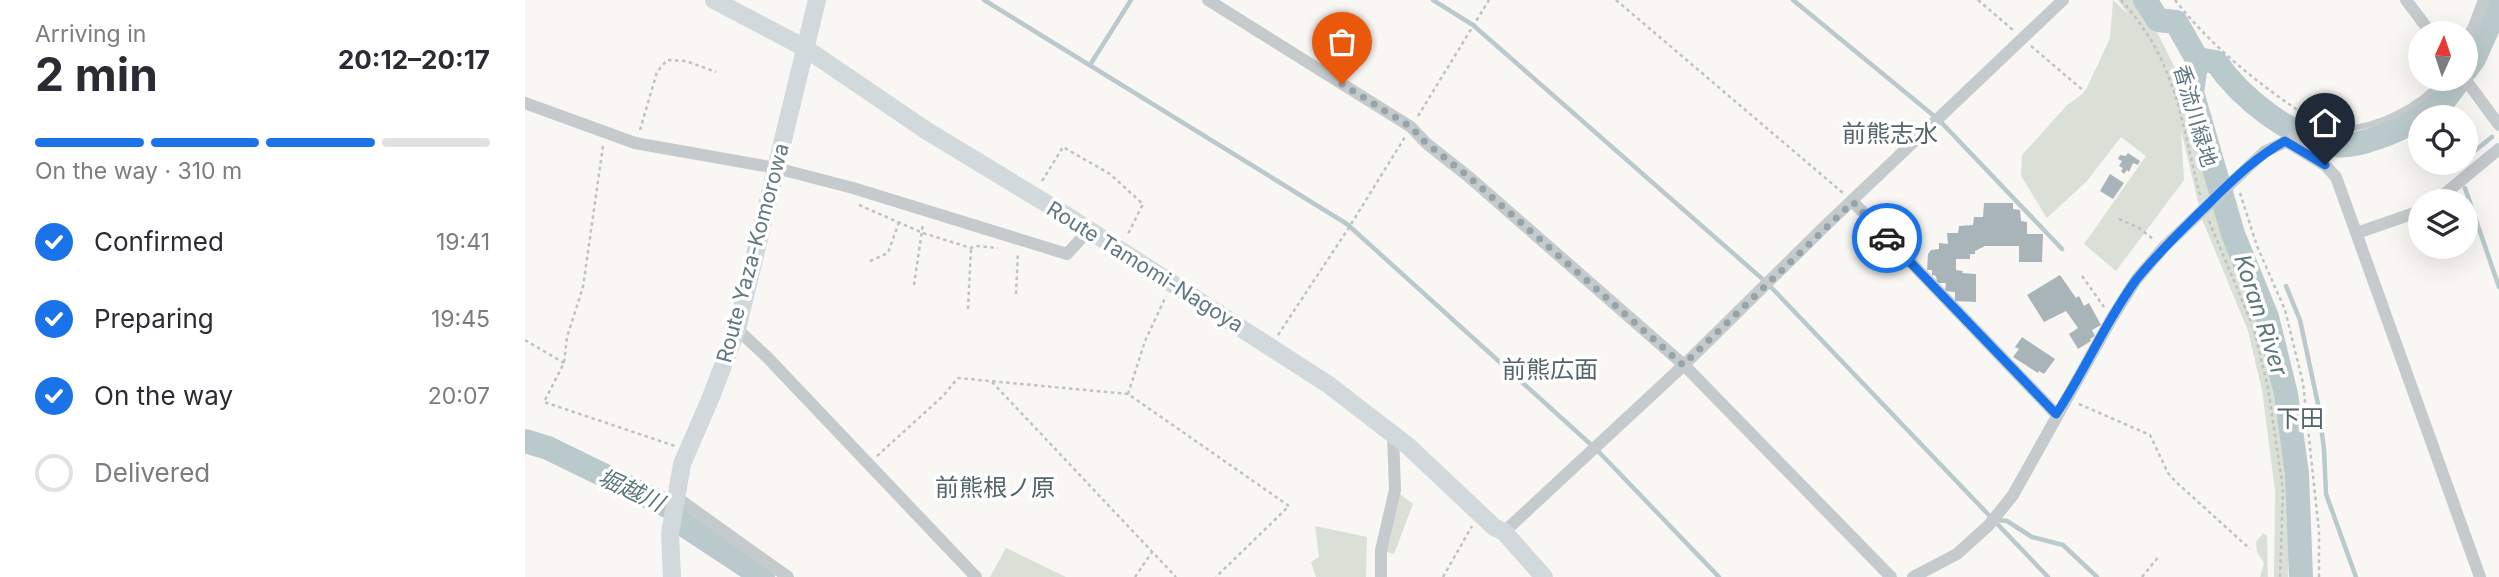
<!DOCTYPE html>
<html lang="en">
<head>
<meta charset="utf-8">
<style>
	:root { --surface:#fff; --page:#f7f7f7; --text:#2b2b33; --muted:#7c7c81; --line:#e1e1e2; --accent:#1a73e8 }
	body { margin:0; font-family:Inter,"Noto Sans JP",sans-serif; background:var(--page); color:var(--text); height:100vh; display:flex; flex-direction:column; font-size:26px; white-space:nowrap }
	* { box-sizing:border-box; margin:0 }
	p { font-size:23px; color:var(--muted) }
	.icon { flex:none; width:38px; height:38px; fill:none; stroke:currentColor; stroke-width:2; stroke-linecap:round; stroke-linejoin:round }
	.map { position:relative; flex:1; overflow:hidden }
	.sheet { display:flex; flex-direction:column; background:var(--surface); width:525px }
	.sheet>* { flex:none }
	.needle { width:46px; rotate:3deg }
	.tools { position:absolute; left:1883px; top:21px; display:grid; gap:14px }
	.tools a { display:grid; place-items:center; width:70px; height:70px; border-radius:50%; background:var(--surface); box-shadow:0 7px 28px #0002; font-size:35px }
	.pin { position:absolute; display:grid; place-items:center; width:60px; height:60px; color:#fff; margin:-72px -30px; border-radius:50% 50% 50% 0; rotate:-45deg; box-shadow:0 0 7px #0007 }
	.pin .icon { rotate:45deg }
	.courier { position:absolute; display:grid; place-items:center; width:70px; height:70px; margin:-35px; border:5px solid #1a73e8; border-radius:50%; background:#fff; color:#222; box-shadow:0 2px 9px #0007 }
	.overview em { font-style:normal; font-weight:700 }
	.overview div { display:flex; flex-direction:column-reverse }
	.overview { display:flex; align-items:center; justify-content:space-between; height:119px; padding:0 35px }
	h1 { font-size:46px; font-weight:700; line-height:52px }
	.bar { display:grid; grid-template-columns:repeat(4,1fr); gap:10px 7px; align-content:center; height:84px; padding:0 35px }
	.bar i { height:9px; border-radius:5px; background:var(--line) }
	.bar .on { background:var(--accent) }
	.bar p { grid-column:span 4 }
	ol { padding:0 35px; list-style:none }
	li { display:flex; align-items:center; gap:21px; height:77px }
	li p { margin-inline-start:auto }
	li .icon { padding:7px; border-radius:50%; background:var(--accent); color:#fff; stroke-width:4 }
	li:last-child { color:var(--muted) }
	li i { width:38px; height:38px; border:4px solid var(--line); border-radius:50% }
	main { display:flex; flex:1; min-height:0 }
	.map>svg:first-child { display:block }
	.green { fill:#dae0d5 }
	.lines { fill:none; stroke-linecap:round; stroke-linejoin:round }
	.stream { stroke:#bac9cb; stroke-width:4.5 }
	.river { stroke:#bac9cb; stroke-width:24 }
	.building { fill:#a9b4b8 }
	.path { stroke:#bec2c3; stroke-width:2.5; stroke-dasharray:3.5 3.5; stroke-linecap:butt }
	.lane { stroke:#c5cacc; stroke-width:6 }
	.street { stroke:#c5cacc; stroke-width:12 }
	.secondary { stroke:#d2d9dc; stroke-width:18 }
	.done { stroke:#96a4a9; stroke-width:7; stroke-dasharray:0 12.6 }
	.route { stroke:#1a73e8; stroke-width:9 }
	.labels { text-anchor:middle; stroke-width:7; stroke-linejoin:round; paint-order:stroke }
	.street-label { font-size:21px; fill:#617781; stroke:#fff }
	.water-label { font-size:23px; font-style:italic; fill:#5c777c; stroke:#fff }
	.quarter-label { font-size:24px; fill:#53646b; stroke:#fff }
</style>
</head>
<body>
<main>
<section class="sheet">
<div class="overview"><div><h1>2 min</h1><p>Arriving in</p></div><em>20:12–20:17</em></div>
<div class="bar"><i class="on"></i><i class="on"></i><i class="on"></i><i></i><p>On the way · 310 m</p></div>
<ol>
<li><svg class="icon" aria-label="check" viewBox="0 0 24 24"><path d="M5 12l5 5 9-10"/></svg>Confirmed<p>19:41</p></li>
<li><svg class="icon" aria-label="check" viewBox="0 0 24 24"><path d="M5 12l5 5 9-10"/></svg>Preparing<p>19:45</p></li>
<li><svg class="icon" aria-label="check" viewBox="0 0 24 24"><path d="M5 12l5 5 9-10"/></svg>On the way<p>20:07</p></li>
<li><i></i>Delivered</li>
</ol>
</section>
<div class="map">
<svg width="1974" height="577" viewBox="0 0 1974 577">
	<rect width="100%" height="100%" fill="#f8f7f4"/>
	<g class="green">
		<polygon points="1588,0 1604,15 1593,0 1609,0 1629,26 1651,70 1691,210 1736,327 1751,387 1765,492 1763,577 1749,577 1750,491 1737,390 1723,331 1677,219 1656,130 1659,180 1591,271 1559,244 1621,156 1596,137 1562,181 1522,218 1496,176 1497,155 1542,105 1560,92 1585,38"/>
		<polygon points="870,490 888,504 869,554 856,550"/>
		<polygon points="790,526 842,537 841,577 791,577 786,562 794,557"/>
		<polygon points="1738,533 1742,536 1743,577 1735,577 1739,563 1732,552 1731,542"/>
		<polygon points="481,548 541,577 465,577"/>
	</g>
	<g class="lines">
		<g class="stream">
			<polyline points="459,0 822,224 1073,451 1194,577"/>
			<polyline points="908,0 948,25 1242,283 1523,577"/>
			<polyline points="1268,0 1414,120 1537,249"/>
			<polyline points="565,65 606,0"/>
			<polyline points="1941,158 1967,137"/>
			<polyline points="1932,163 1935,163"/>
			<polyline points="1940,188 1974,287"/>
			<polyline points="1761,286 1775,320 1793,404 1799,449 1801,494 1831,577"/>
			<polyline points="1473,520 1482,521 1507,537 1538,545 1572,577"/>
		</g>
		<g class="river">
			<polyline points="1620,0 1633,20 1651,22 1672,59 1667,92 1708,234 1742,317 1761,394 1772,474 1776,577"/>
			<path d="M1672,59l19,3c25,36 73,74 117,83 25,4 66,-15 87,-27"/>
			<polyline points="1941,70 1949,59 1974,3"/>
			<polyline points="1896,117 1920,99 1935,79"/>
			<polyline points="0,441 23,448 146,508 162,527 238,577"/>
		</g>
	</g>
	<g class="building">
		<polygon points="1603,153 1615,161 1613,165 1608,163 1604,172 1602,170 1599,174 1596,171 1598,168 1594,166 1597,161 1593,159 1595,155 1601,156"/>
		<polygon points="1585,174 1599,183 1588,199 1575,191"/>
		<polygon points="1459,203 1488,203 1488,209 1495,210 1496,221 1502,222 1502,234 1518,234 1517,262 1494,262 1494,246 1460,246 1450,251 1450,254 1445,254 1445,259 1431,259 1431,270 1438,271 1437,273 1451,274 1451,302 1430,301 1430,292 1420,291 1421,283 1412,283 1411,276 1407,275 1407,270 1402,270 1403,254 1406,250 1414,249 1414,243 1423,244 1422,233 1433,233 1434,226 1448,225 1449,217 1458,217"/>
		<polygon points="1535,275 1551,298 1554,296 1559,306 1564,303 1576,325 1567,330 1570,336 1565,339 1566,341 1553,349 1544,334 1553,328 1541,311 1519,322 1502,295"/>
		<polygon points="1497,337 1530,359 1519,374 1514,371 1513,373 1488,357 1494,349 1490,347"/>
	</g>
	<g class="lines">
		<g class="path">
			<polyline points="1091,0 1318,193"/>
			<polyline points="1453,0 1488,30"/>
			<path d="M1596,0c56,62 59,118 79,195"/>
			<path d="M1650,0c37,47 83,84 133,117"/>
			<polyline points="1506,46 1560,92"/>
			<polyline points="893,116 964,0"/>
			<polyline points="115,130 132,72 142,60 161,61 191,72"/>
			<polyline points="78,146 58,287 42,337 39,363 19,402 150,446"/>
			<polyline points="517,181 538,147 585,174 618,204 602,236"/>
			<polyline points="1715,193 1732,246 1760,310 1778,383 1794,531 1794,577"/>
			<polyline points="334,205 398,233 446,248 451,246 473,248"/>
			<polyline points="1594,219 1614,228 1628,239"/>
			<polyline points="1684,221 1729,329 1743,388 1758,490 1755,577"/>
			<polyline points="345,261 363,253 374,222"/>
			<polyline points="1557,276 1579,307"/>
			<polyline points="389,285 398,224"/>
			<polyline points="491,294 493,252"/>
			<polyline points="443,309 446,248"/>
			<polyline points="753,335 823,229 880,137"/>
			<polyline points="0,340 39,363"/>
			<polyline points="467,382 651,577"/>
			<polyline points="603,394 620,341 641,296"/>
			<polyline points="1554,404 1625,435 1643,473 1650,481 1725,549"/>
			<polyline points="352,456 418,396 433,378 603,394 764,506 691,577"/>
			<polyline points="610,577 627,552"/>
			<polyline points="918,577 947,526"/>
			<polyline points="1617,577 1634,556"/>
		</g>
		<path class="lane" d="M1796,125c6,1 14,4 21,4 36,-1 78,-23 101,-50"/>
		<g class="street">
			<polyline points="683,0 886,127 901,143 944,177 1159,365 1366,577"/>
			<polyline points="1881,0 1906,33"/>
			<polyline points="1941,39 1948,29 1959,0"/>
			<polyline points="1940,79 1974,125"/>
			<polyline points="0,103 110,143 251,168 328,188 542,254 563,231"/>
			<polyline points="1760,141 1800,165 1811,177 1955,577"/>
			<polyline points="1911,201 1974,149"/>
			<polyline points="1328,202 1531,414"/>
			<polyline points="1832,233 1895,211"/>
			<polyline points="212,329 242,357 451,577"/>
			<polyline points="151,497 263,577"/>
			<polyline points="979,532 1159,365 1299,227 1538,0"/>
			<polyline points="856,577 856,550 870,490 868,434"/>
			<polyline points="1388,577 1432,554 1464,525 1488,495 1587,318 1611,280 1639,247 1739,152 1796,125"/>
		</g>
		<g class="secondary">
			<polyline points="189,0 280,48 402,131 544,217 804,385 883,446 969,527 979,532 1019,577"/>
			<polyline points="147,577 145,534 157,464 186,397 212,329 292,0"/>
		</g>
	</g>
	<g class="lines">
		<polyline class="done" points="817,84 886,127 901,143 944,177 1158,365 1328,202 1362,238"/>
		<path class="route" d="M1362,238l169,176c29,-43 49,-92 80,-134 19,-24 41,-45 63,-67 27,-26 53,-54 86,-72l40,24"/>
	</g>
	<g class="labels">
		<g class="street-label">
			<text transform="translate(1670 116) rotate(74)" y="7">香流川緑地</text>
			<text transform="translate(228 253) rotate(-75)" y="7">Route Yaza-Komorowa</text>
			<text transform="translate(620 267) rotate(32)" y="7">Route Tamomi-Nagoya</text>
		</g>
		<g class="water-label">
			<text transform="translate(1736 315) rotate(72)" y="8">Koran River</text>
			<text transform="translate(106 490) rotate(25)" y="8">堀越川</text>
		</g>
		<g class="quarter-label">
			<text x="1365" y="142">前熊志水</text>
			<text x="1025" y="378">前熊広面</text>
			<text x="1775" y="427">下田</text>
			<text x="470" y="496">前熊根ノ原</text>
		</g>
	</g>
</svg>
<div class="tools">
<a><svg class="needle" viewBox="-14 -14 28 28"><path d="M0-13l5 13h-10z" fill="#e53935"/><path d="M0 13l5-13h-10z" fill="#7c7c81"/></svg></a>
<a><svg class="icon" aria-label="locate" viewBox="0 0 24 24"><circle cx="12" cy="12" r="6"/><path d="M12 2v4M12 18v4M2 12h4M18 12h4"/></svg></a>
<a><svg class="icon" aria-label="layers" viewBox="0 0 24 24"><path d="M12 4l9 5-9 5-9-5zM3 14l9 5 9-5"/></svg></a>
</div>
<div class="pin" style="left:817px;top:84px;background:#ea580c"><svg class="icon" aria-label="bag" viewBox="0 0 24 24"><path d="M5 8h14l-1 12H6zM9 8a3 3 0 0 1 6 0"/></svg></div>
<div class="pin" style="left:1800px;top:165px;background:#1f2937"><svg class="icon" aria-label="home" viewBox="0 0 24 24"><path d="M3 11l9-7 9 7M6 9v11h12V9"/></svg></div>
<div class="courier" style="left:1362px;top:238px"><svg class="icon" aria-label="car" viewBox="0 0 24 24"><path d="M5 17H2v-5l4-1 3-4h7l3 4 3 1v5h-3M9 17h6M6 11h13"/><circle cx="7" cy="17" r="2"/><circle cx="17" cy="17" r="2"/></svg></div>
</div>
</main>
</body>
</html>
